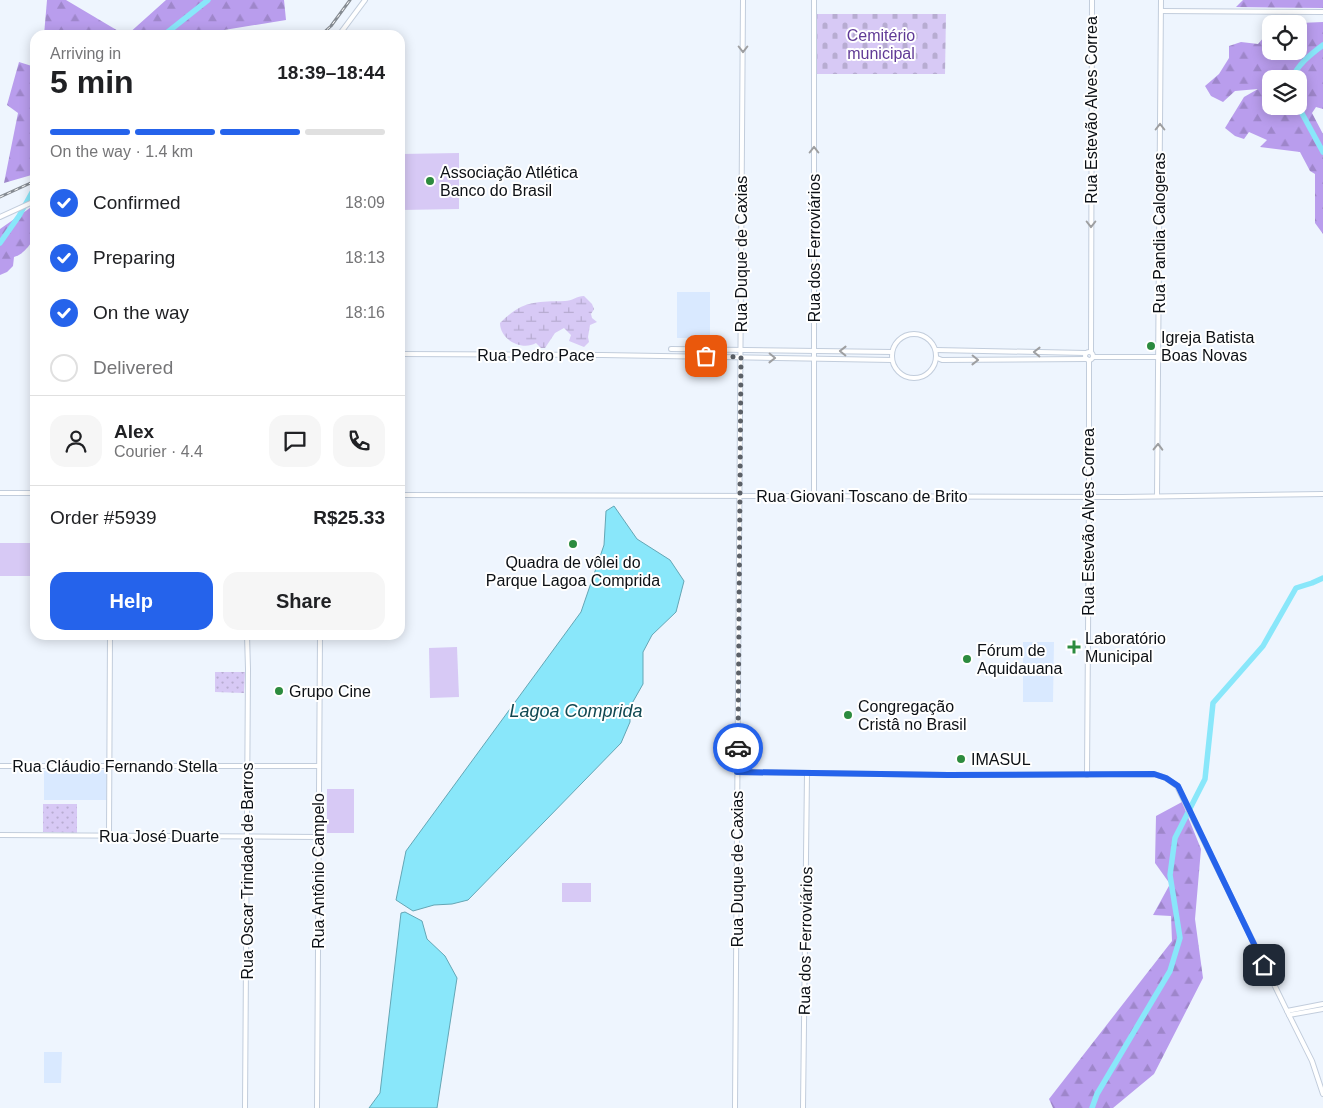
<!DOCTYPE html>
<html lang="en">
<head>
<meta charset="utf-8">
<style>
	:root { --surface:#fff; --page:#f6f6f6; --text:#202124; --muted:#757577; --line:#e0e0e0; --accent:#2563eb }
	body { margin:0; font-family:Arial,sans-serif; background:var(--page); color:var(--text); height:100vh; display:flex; flex-direction:column; font-size:19px; white-space:nowrap }
	* { box-sizing:border-box; margin:0 }
	p { font-size:16px; color:var(--muted) }
	.icon { flex:none; width:28px; height:28px; fill:none; stroke:currentColor; stroke-width:2; stroke-linecap:round; stroke-linejoin:round }
	.map { position:relative; flex:1; overflow:hidden }
	.panel { position:absolute; left:30px; top:30px; width:375px; height:610px; display:flex; flex-direction:column; background:var(--surface); border-radius:15px; box-shadow:0 2px 12px #0003 }
	.panel>* { flex:none }
	.controls { position:absolute; left:1262px; top:15px; display:grid; gap:10px }
	.controls a { display:grid; place-items:center; width:45px; height:45px; border-radius:10px; background:var(--surface); box-shadow:0 2px 12px #0003; font-size:25px }
	.pin { position:absolute; display:grid; place-items:center; width:42px; height:42px; color:#fff; margin:-21px; border-radius:10px; box-shadow:0 2px 8px #0006 }
	.courier { position:absolute; display:grid; place-items:center; width:50px; height:50px; margin:-25px; border:4px solid #2563eb; border-radius:50%; background:#fff; color:#222; box-shadow:0 1px 6px #0007 }
	.head em { font-style:normal; font-weight:600 }
	.head div { display:flex; flex-direction:column-reverse }
	.head { display:flex; align-items:center; justify-content:space-between; height:85px; padding:0 20px }
	h1 { font-size:32px; font-weight:600; line-height:38px }
	.bar { display:grid; grid-template-columns:repeat(4,1fr); gap:8px 5px; align-content:center; height:60px; padding:0 20px }
	.bar i { height:6px; border-radius:4px; background:var(--line) }
	.bar .selected { background:var(--accent) }
	.bar p { grid-column:span 4 }
	.line { display:flex; align-items:center; gap:12px; padding:0 20px; border-top:1px solid var(--line) }
	.line div { flex:1 }
	.round { display:grid; place-items:center; flex:none; width:52px; height:52px; border-radius:15px; background:var(--page) }
	ol { padding:0 20px; list-style:none }
	li { display:flex; align-items:center; gap:15px; height:55px }
	li p { margin-inline-start:auto }
	li .icon { padding:5px; border-radius:50%; background:var(--accent); color:#fff; stroke-width:4 }
	li:last-child { color:var(--muted) }
	li i { width:28px; height:28px; border:2px solid var(--line); border-radius:50% }
	.cta { display:flex; gap:10px; margin-top:auto; padding:10px 20px }
	.cta a { flex:1; height:58px; border-radius:15px; background:var(--accent); color:#fff; font-size:20px; font-weight:600; line-height:58px; text-align:center }
	.cta a+a { background:var(--page); color:var(--text) }
	.map>svg:first-child { display:block }
	.built { fill:#d9e9ff }
	.grass { fill:url(#grass-dots) }
	.forest { fill:url(#forest-firs); fill-rule:evenodd }
	.wetland { fill:url(#wetland-marsh) }
	.cemetery { fill:url(#cemetery-stones) }
	.pitch { fill:#d7c9f5 }
	.water { fill:#89e7fa; stroke:#64a6b5 }
	.lines { fill:none; stroke-linecap:round; stroke-linejoin:round }
	.river { stroke:#89e7fa; stroke-width:5.5 }
	.tertiary-casing { stroke:#c2cddc; stroke-width:6 }
	.secondary-casing { stroke:#c2cddc; stroke-width:6 }
	.tertiary { stroke:#fff; stroke-width:4 }
	.secondary { stroke:#fff; stroke-width:4 }
	.rail-casing { stroke:#868c93; stroke-width:3 }
	.rail { stroke:#fff; stroke-width:1; stroke-dasharray:4; stroke-linecap:butt }
	.oneway { stroke:#9e9fa1 }
	.done { stroke:#5b6067; stroke-width:5; stroke-dasharray:0 9 }
	.route { stroke:#2563eb; stroke-width:6 }
	.poi-dot { fill:#2c8b3e; stroke:#fff; stroke-width:2 }
	.labels { text-anchor:middle; stroke-width:4; stroke-linejoin:round; paint-order:stroke }
	.park-label { font-size:16px; fill:#603a96; stroke:#fff }
	.street-label { font-size:16px; fill:#0c1015; stroke:#fff }
	.poi-label { font-size:16px; fill:#0c1015; stroke:#fff; text-anchor:start }
	.water-label { font-size:18px; font-style:italic; fill:#0f4852; stroke:#fff }
</style>
</head>
<body>
<div class="map">
<svg width="1323" height="1108" viewBox="0 0 1323 1108">
	<defs>
		<pattern id="grass-dots" width="8" height="8" patternUnits="userSpaceOnUse" patternTransform="scale(1.25)"><rect width="8" height="8" fill="#d7c9f5"/><path d="M2 2h.1M6 6h.1" fill="none" stroke="#b7acd1" stroke-width="1.8" stroke-linecap="round"/></pattern>
		<pattern id="forest-firs" width="22" height="20" patternUnits="userSpaceOnUse" patternTransform="scale(1.25)"><rect width="22" height="20" fill="#b99ded"/><path d="M5 1l3.5 6h-7zM16 11l3.5 6h-7z" fill="#9e86ca"/></pattern>
		<pattern id="wetland-marsh" width="20" height="14" patternUnits="userSpaceOnUse" patternTransform="scale(1.25)"><rect width="20" height="14" fill="#d7c9f5"/><path d="M1 5h8M5 5V1M11 12h8M15 12V8" fill="none" stroke="#b7acd1"/></pattern>
		<pattern id="cemetery-stones" width="16" height="16" patternUnits="userSpaceOnUse" patternTransform="scale(1.25)"><rect width="16" height="16" fill="#d7c9f5"/><path d="M2 7V4a2 2 0 0 1 4 0v3zM10 15v-3a2 2 0 0 1 4 0v3z" fill="#b7acd1"/></pattern>
	</defs>
	<rect width="100%" height="100%" fill="#eef5fe"/>
	<g class="built">
		<rect x="677" y="292" width="33" height="46"/>
		<polygon points="1023,642 1054,642 1053,702 1023,702"/>
		<polygon points="107,770 107,800 44,800 44,771"/>
		<polygon points="44,1052 62,1052 61,1083 44,1083"/>
	</g>
	<g class="grass">
		<polygon points="215,672 245,672 244,693 215,692"/>
		<polygon points="43,804 77,804 77,833 43,832"/>
	</g>
	<g class="forest">
		<polygon points="47,0 66,0 125,35 44,35"/>
		<polygon points="166,0 284,0 286,20 212,32 208,35 127,35"/>
		<polygon points="1243,0 1323,0 1323,8 1236,7"/>
		<path d="M1323,22v87l-7,-2 -4,6 11,21v100l-8,-11v-49l-5,-3 -10,-19 -40,-5 7,-7 -18,-8 -5,7 -9,-3 -10,-8 19,-31 14,-8 -23,2 -12,11 -12,-6 -6,-10 14,-12 10,-16v-12l12,-4 17,2 13,-15v22h28v-27h-23zM1271,79h28v27h-28z"/>
		<polygon points="19,62 35,67 35,174 4,183 18,113 7,105"/>
		<path d="M30,208c0,15 10,25 -2,39 -5,5 -7,8 -14,10l-1,9 -6,6 -7,3v-46z"/>
		<polygon points="1182,802 1201,849 1195,919 1203,978 1154,1074 1113,1108 1053,1108 1049,1099 1172,941 1171,916 1153,915 1170,884 1155,863 1156,816"/>
	</g>
	<path class="wetland" d="M584,296l8,8 2,5 -3,5 1,4 5,4 -7,3 -2,12 1,5 -5,5 -15,-6 2,-6 -7,-7 -9,5 -10,15h-4l-5,-5c-14,8 -36,-3 -36,-20 23,-23 35,-21 65,-22 7,0 12,-5 19,-5z"/>
	<polygon class="cemetery" points="816,14 946,14 945,74 816,74"/>
	<g class="pitch">
		<polygon points="459,153 459,209 401,210 401,154"/>
		<polygon points="0,543 32,543 33,576 0,576"/>
		<polygon points="457,647 459,697 430,698 429,648"/>
		<rect x="327" y="789" width="27" height="44"/>
		<rect x="562" y="883" width="29" height="19"/>
	</g>
	<g class="water">
		<polygon points="614,506 637,539 670,560 684,581 676,612 652,635 643,652 643,684 630,707 630,722 621,743 468,900 452,904 434,905 413,911 396,900 406,851 581,612 604,545 606,511"/>
		<polygon points="405,912 422,921 427,939 445,956 457,978 437,1108 369,1108 380,1093 401,913"/>
	</g>
	<g class="lines">
		<g class="river">
			<polyline points="164,35 208,0"/>
			<path d="M1292,79c5,-14 19,-25 31,-34"/>
			<polyline points="1298,106 1323,152"/>
			<polyline points="0,243 19,216 35,187"/>
			<polyline points="1092,1108 1097,1094 1170,971 1180,938 1170,875 1175,838 1205,779 1213,703 1263,646 1296,588 1312,583 1323,578"/>
		</g>
		<g class="tertiary-casing">
			<g id="tertiary">
				<polyline points="1161,11 1323,12"/>
				<circle cx="914" cy="356" r="22"/>
				<polyline points="671,349 892,352"/>
				<polyline points="936,350 1086,353"/>
				<polyline points="400,354 602,355 892,360"/>
				<polyline points="1093,357 1158,357"/>
				<polyline points="937,358 942,360 1087,359"/>
				<polyline points="0,766 319,766"/>
				<polyline points="1087,775 1089,496"/>
				<polyline points="0,835 319,837"/>
				<polyline points="109,836 110,635"/>
				<polyline points="1289,1015 1312,1061 1323,1094"/>
				<polyline points="317,1108 320,635"/>
				<polyline points="803,1108 807,773"/>
			</g>
		</g>
		<g class="secondary-casing">
			<g id="secondary">
				<polyline points="814,0 814,496"/>
				<polyline points="339,35 365,0"/>
				<polyline points="0,217 35,201"/>
				<polyline points="1091,352 1092,0"/>
				<circle cx="1089" cy="356" r="4"/>
				<polyline points="0,493 35,493"/>
				<polyline points="400,495 1122,497 1323,494"/>
				<polyline points="1089,496 1089,360"/>
				<polyline points="1157,496 1161,0"/>
				<polyline points="737,772 948,775 1154,774 1166,778 1177,786 1289,1015 1323,1009"/>
				<polyline points="1287,1011 1323,1004"/>
				<polyline points="245,1108 248,669 247,635"/>
				<polyline points="735,1108 743,0"/>
			</g>
		</g>
		<use href="#tertiary" class="tertiary"/>
		<use href="#secondary" class="secondary"/>
		<g class="rail-casing">
			<g id="rail">
				<polyline points="321,35 331,26 350,0"/>
				<polyline points="0,197 35,181"/>
			</g>
		</g>
		<use href="#rail" class="rail"/>
	</g>
	<defs><path id="oneway-chevron" d="M-2-3.5L2.5 0L-2 3.5" fill="none" stroke-width="1.6" stroke-linecap="round" stroke-linejoin="round" transform="scale(1.25)"/></defs>
	<g class="oneway">
		<use href="#oneway-chevron" transform="translate(743 49) rotate(90)"/>
		<use href="#oneway-chevron" transform="translate(1160 127) rotate(-90)"/>
		<use href="#oneway-chevron" transform="translate(814 150) rotate(-90)"/>
		<use href="#oneway-chevron" transform="translate(1091 224) rotate(90)"/>
		<use href="#oneway-chevron" transform="translate(843 351) rotate(-179)"/>
		<use href="#oneway-chevron" transform="translate(1037 352) rotate(-179)"/>
		<use href="#oneway-chevron" transform="translate(772 358) rotate(1)"/>
		<use href="#oneway-chevron" transform="translate(975 360) rotate(1)"/>
		<use href="#oneway-chevron" transform="translate(1158 447) rotate(-89)"/>
	</g>
	<g class="lines">
		<polyline class="done" points="706,356 741,357 738,748"/>
		<polyline class="route" points="738,748 737,772 948,775 1154,774 1166,778 1178,786 1264,965"/>
	</g>
	<g class="poi-dot">
		<circle cx="430" cy="181" r="5"/>
		<circle cx="1151" cy="346" r="5"/>
		<circle cx="573" cy="544" r="5"/>
		<path d="M1071.5 639.5h5v5h5v5h-5v5h-5v-5h-5v-5h5z"/>
		<circle cx="967" cy="659" r="5"/>
		<circle cx="279" cy="691" r="5"/>
		<circle cx="848" cy="715" r="5"/>
		<circle cx="961" cy="759" r="5"/>
	</g>
	<g class="labels">
		<g class="park-label">
			<text x="881" y="41">Cemitério<tspan x="881" dy="18">municipal</tspan></text>
		</g>
		<g class="street-label">
			<text transform="translate(1091 110) rotate(-90)" y="6">Rua Estevão Alves Correa</text>
			<text transform="translate(1159 233) rotate(-90)" y="6">Rua Pandia Calogeras</text>
			<text transform="translate(814 248) rotate(-90)" y="6">Rua dos Ferroviários</text>
			<text transform="translate(741 254) rotate(-90)" y="6">Rua Duque de Caxias</text>
			<text x="536" y="361">Rua Pedro Pace</text>
			<text x="862" y="502">Rua Giovani Toscano de Brito</text>
			<text transform="translate(1088 522) rotate(-90)" y="6">Rua Estevão Alves Correa</text>
			<text x="115" y="772">Rua Cláudio Fernando Stella</text>
			<text x="159" y="842">Rua José Duarte</text>
			<text transform="translate(737 869) rotate(-90)" y="6">Rua Duque de Caxias</text>
			<text transform="translate(247 871) rotate(-90)" y="6">Rua Oscar Trindade de Barros</text>
			<text transform="translate(318 871) rotate(-90)" y="6">Rua Antônio Campelo</text>
			<text transform="translate(805 941) rotate(-89)" y="6">Rua dos Ferroviários</text>
		</g>
		<g class="poi-label">
			<text x="440" y="178">Associação Atlética<tspan x="440" dy="18">Banco do Brasil</tspan></text>
			<text x="1161" y="343">Igreja Batista<tspan x="1161" dy="18">Boas Novas</tspan></text>
			<text x="573" y="568" text-anchor="middle">Quadra de vôlei do<tspan x="573" dy="18">Parque Lagoa Comprida</tspan></text>
			<text x="1085" y="644">Laboratório<tspan x="1085" dy="18">Municipal</tspan></text>
			<text x="977" y="656">Fórum de<tspan x="977" dy="18">Aquidauana</tspan></text>
			<text x="289" y="697">Grupo Cine</text>
			<text x="858" y="712">Congregação<tspan x="858" dy="18">Cristâ no Brasil</tspan></text>
			<text x="971" y="765">IMASUL</text>
		</g>
		<g class="water-label">
			<text x="576" y="717">Lagoa Comprida</text>
		</g>
	</g>
</svg>
<div class="controls">
<a><svg class="icon" aria-label="locate" viewBox="0 0 24 24"><circle cx="12" cy="12" r="6"/><path d="M12 2v4M12 18v4M2 12h4M18 12h4"/></svg></a>
<a><svg class="icon" aria-label="layers" viewBox="0 0 24 24"><path d="M12 4l9 5-9 5-9-5zM3 14l9 5 9-5"/></svg></a>
</div>
<div class="pin" style="left:706px;top:356px;background:#ea580c"><svg class="icon" aria-label="bag" viewBox="0 0 24 24"><path d="M5 8h14l-1 12H6zM9 8a3 3 0 0 1 6 0"/></svg></div>
<div class="pin" style="left:1264px;top:965px;background:#1f2937"><svg class="icon" aria-label="home" viewBox="0 0 24 24"><path d="M3 11l9-7 9 7M6 9v11h12V9"/></svg></div>
<div class="courier" style="left:738px;top:748px"><svg class="icon" aria-label="car" viewBox="0 0 24 24"><path d="M5 17H2v-5l4-1 3-4h7l3 4 3 1v5h-3M9 17h6M6 11h13"/><circle cx="7" cy="17" r="2"/><circle cx="17" cy="17" r="2"/></svg></div>
<section class="panel">
<div class="head"><div><h1>5 min</h1><p>Arriving in</p></div><em>18:39–18:44</em></div>
<div class="bar"><i class="selected"></i><i class="selected"></i><i class="selected"></i><i></i><p>On the way · 1.4 km</p></div>
<ol>
<li><svg class="icon" aria-label="check" viewBox="0 0 24 24"><path d="M5 12l5 5 9-10"/></svg>Confirmed<p>18:09</p></li>
<li><svg class="icon" aria-label="check" viewBox="0 0 24 24"><path d="M5 12l5 5 9-10"/></svg>Preparing<p>18:13</p></li>
<li><svg class="icon" aria-label="check" viewBox="0 0 24 24"><path d="M5 12l5 5 9-10"/></svg>On the way<p>18:16</p></li>
<li><i></i>Delivered</li>
</ol>
<div class="line" style="height:90px"><a class="round"><svg class="icon" aria-label="person" viewBox="0 0 24 24"><circle cx="12" cy="8" r="4"/><path d="M4 21q1-7 8-7t8 7"/></svg></a><div><b>Alex</b><p>Courier · 4.4</p></div><a class="round"><svg class="icon" aria-label="chat" viewBox="0 0 24 24"><path d="M4 5h16v11H9l-5 4z"/></svg></a><a class="round"><svg class="icon" aria-label="phone" viewBox="0 0 24 24"><path d="M5 4h4l2 5-3 2q2 4 5 5l2-3 5 2v4C11 20 4 13 5 4z"/></svg></a></div>
<div class="line" style="height:65px"><div>Order #5939</div><b>R$25.33</b></div>
<div class="cta"><a>Help</a><a>Share</a></div>
</section>
</div>
</body>
</html>
